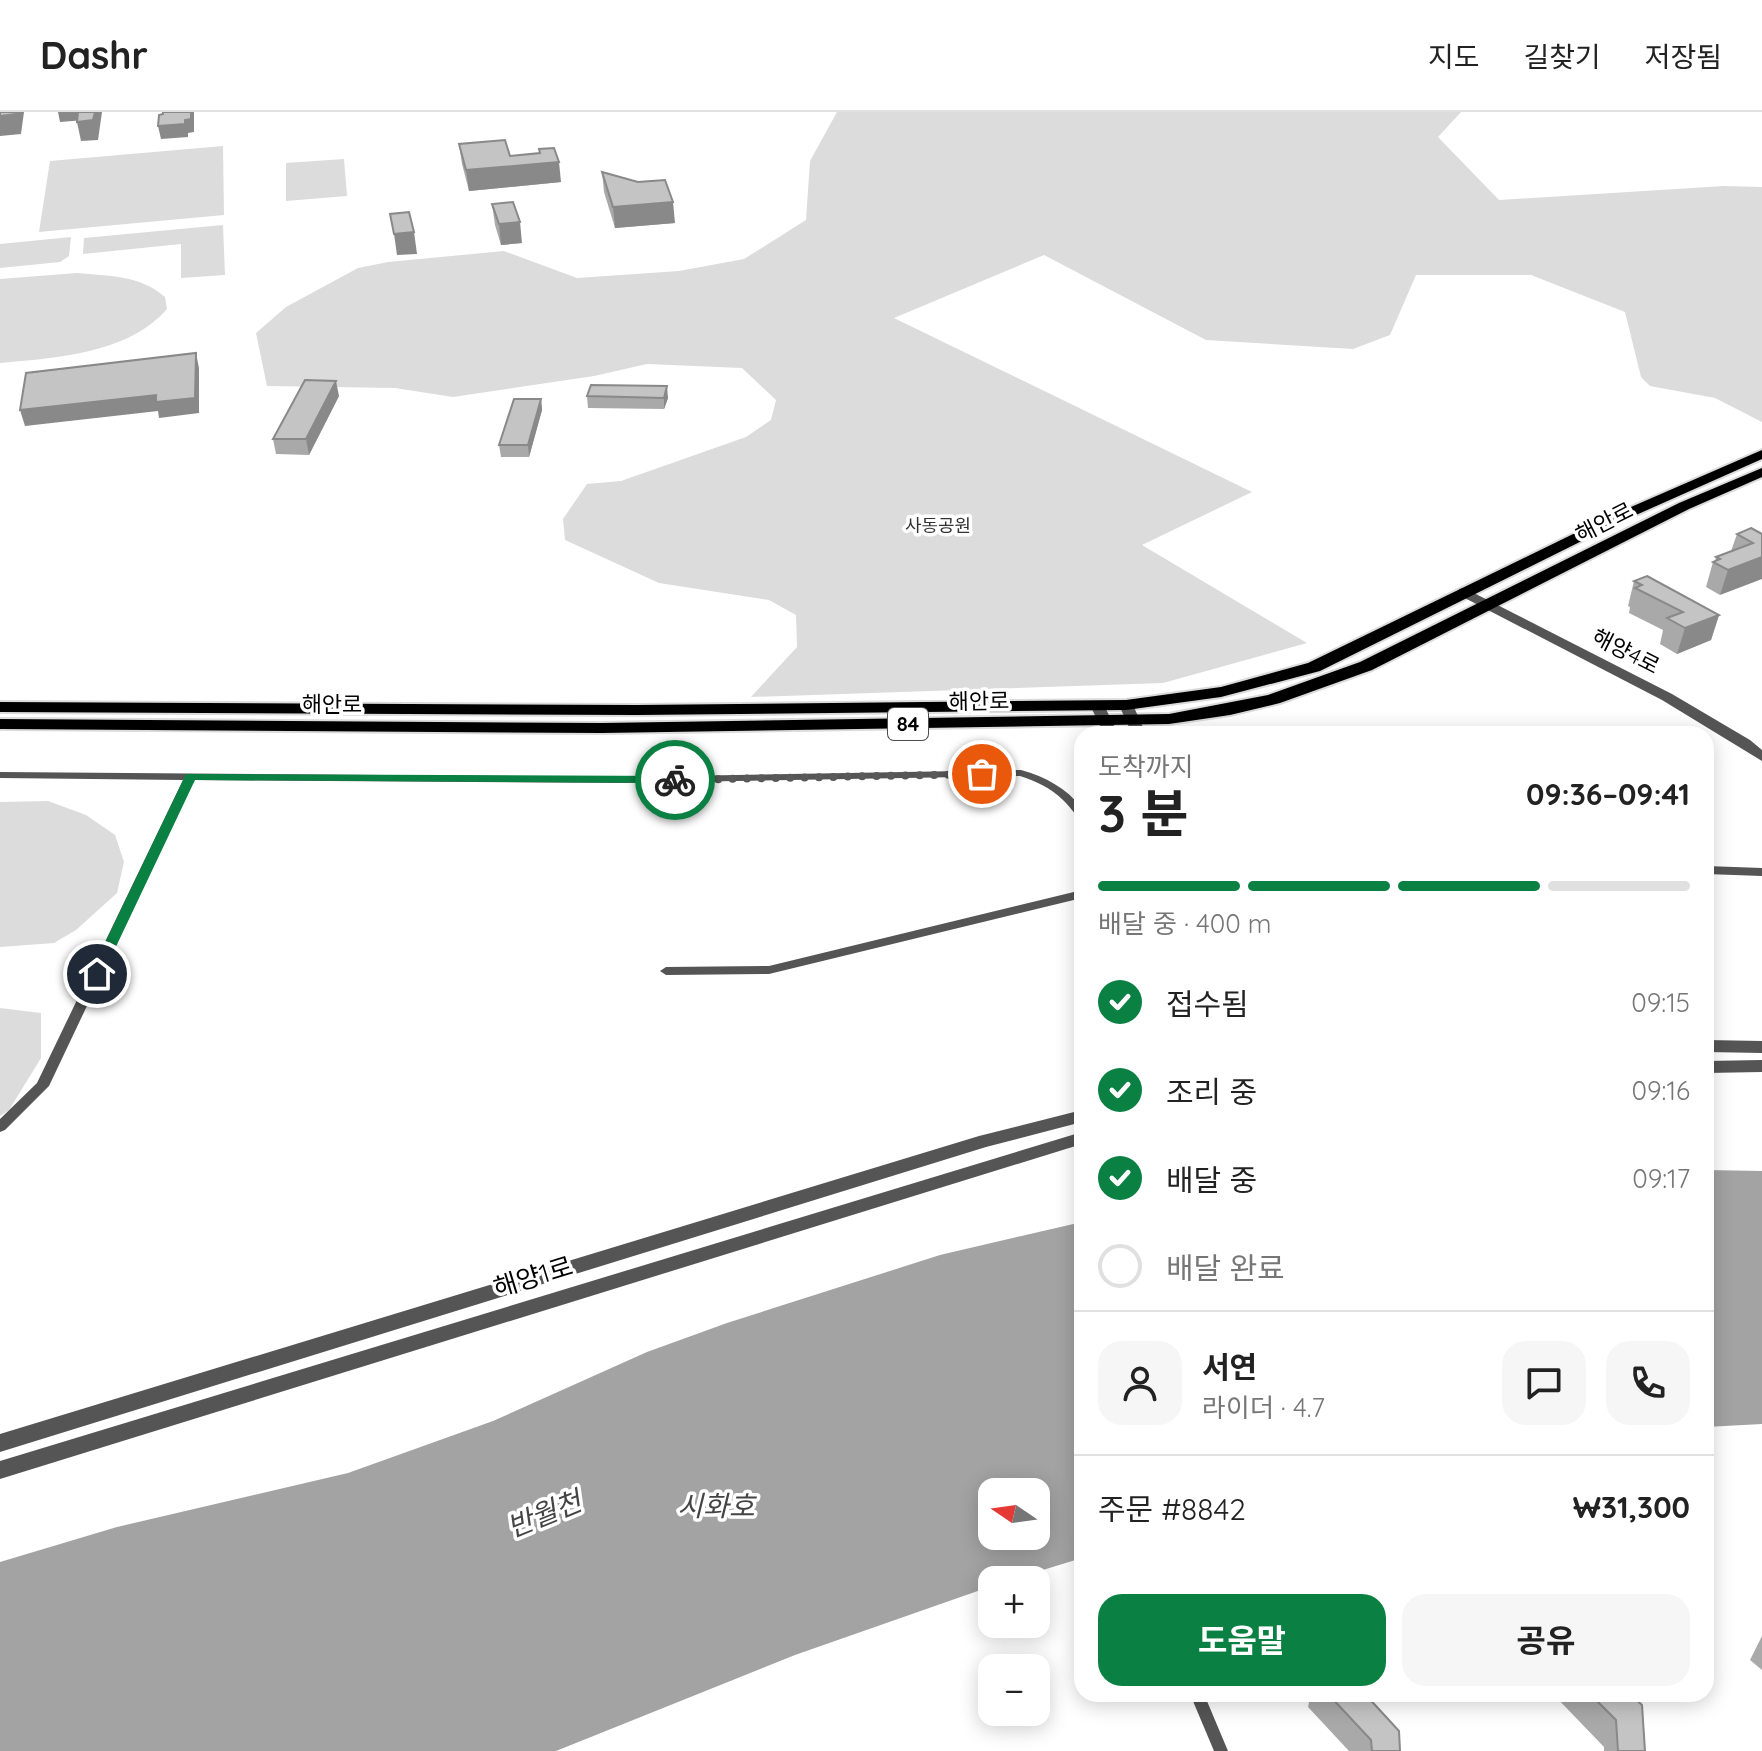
<!DOCTYPE html>
<html lang="ko">
<head>
<meta charset="utf-8">
<style>
	:root { --surface:#fff; --page:#f6f6f6; --text:#222; --muted:#767676; --line:#e0e0e0; --accent:#0b8043 }
	body { margin:0; font-family:Quicksand,"Noto Sans KR",sans-serif; background:var(--page); color:var(--text); height:100vh; display:flex; flex-direction:column; font-size:30px; white-space:nowrap }
	* { box-sizing:border-box; margin:0 }
	p { font-size:26px; color:var(--muted) }
	.icon { flex:none; width:44px; height:44px; fill:none; stroke:currentColor; stroke-width:2; stroke-linecap:round; stroke-linejoin:round }
	.map { position:relative; flex:1; overflow:hidden }
	.panel { position:absolute; left:1074px; top:614px; width:640px; height:976px; display:flex; flex-direction:column; background:var(--surface); border-radius:24px; box-shadow:0 4px 20px #0003 }
	.panel>* { flex:none }
	.needle { width:52px; rotate:283deg }
	.fabs { position:absolute; left:978px; top:1366px; display:grid; gap:16px }
	.fabs a { display:grid; place-items:center; width:72px; height:72px; border-radius:16px; background:var(--surface); box-shadow:0 4px 20px #0003; font-size:40px }
	.pin { position:absolute; display:grid; place-items:center; width:68px; height:68px; color:#fff; margin:-34px; border:4px solid #fff; border-radius:50%; box-shadow:0 2px 8px #0007 }
	.courier { position:absolute; display:grid; place-items:center; width:80px; height:80px; margin:-40px; border:6px solid #0b8043; border-radius:50%; background:#fff; color:#222; box-shadow:0 2px 10px #0007 }
	.overview em { font-style:normal; font-weight:700 }
	.overview div { display:flex; flex-direction:column-reverse }
	.overview { display:flex; align-items:center; justify-content:space-between; height:136px; padding:0 24px }
	h1 { font-size:52px; font-weight:700; line-height:60px }
	.bar { display:grid; grid-template-columns:repeat(4,1fr); gap:12px 8px; align-content:center; height:96px; padding:0 24px }
	.bar i { height:10px; border-radius:6px; background:var(--line) }
	.bar .selected { background:var(--accent) }
	.bar p { grid-column:span 4 }
	.line { display:flex; align-items:center; gap:20px; padding:0 24px; border-top:2px solid var(--line) }
	.line div { flex:1 }
	.round { display:grid; place-items:center; flex:none; width:84px; height:84px; border-radius:24px; background:var(--page) }
	ol { padding:0 24px; list-style:none }
	li { display:flex; align-items:center; gap:24px; height:88px }
	li p { margin-inline-start:auto }
	li .icon { padding:8px; border-radius:50%; background:var(--accent); color:#fff; stroke-width:4 }
	li:last-child { color:var(--muted) }
	li i { width:44px; height:44px; border:4px solid var(--line); border-radius:50% }
	.action { display:flex; gap:16px; margin-top:auto; padding:16px 24px }
	.action a { flex:1; height:92px; border-radius:24px; background:var(--accent); color:#fff; font-size:32px; font-weight:700; line-height:92px; text-align:center }
	.action a+a { background:var(--page); color:var(--text) }
	header { display:flex; align-items:center; gap:48px; box-sizing:border-box; height:112px; padding:0 40px; background:var(--surface); border-bottom:2px solid var(--line) }
	header strong { font-size:38px }
	nav { display:flex; gap:44px; margin-inline-start:auto; font-size:28px }
	.map>svg:first-child { display:block }
	.green { fill:#dcdcdc }
	.water { fill:#a3a3a3; fill-rule:evenodd }
	.lines { fill:none; stroke-linecap:round; stroke-linejoin:round }
	.primary-casing { stroke:#dbdbdb; stroke-width:4 }
	.pedestrian { fill:#555; fill-rule:evenodd }
	.minor { fill:#555; fill-rule:evenodd }
	.tertiary { fill:#555; fill-rule:evenodd }
	.primary { fill:#000; fill-rule:evenodd }
	.wall { fill:#a9a9a9 }
	.shaded-wall { fill:#898989 }
	.building { fill:#c4c4c4; stroke:#898989; stroke-width:2 }
	.route { fill:#0b8043 }
	.done { stroke:#595959; stroke-width:8; stroke-dasharray:0 14.4 }
	.labels { text-anchor:middle; stroke-width:7; stroke-linejoin:round; paint-order:stroke }
	.far-park-label { font-size:18px; fill:#333; stroke:#fff }
	.shield { fill:#fff; stroke:#4c4c4c; stroke-width:2 }
	.shield-label { font-size:20px; font-weight:bold; fill:#000 }
	.street-label { font-size:22px; fill:#000; stroke:#fff }
	.near-street-label { font-size:26px; fill:#000; stroke:#fff }
	.near-water-label { font-size:28px; font-style:italic; fill:#444; stroke:#fff }
</style>
</head>
<body>
<header>
<strong>Dashr</strong>
<nav><a>지도</a><a>길찾기</a><a>저장됨</a></nav>
</header>
<div class="map">
<svg width="1762" height="1639" viewBox="0 0 1762 1639">
	<rect width="100%" height="100%" fill="#fff"/>
	<g class="green">
		<polygon points="837,0 1461,0 1438,25 1499,88 1724,74 1762,75 1762,310 1715,286 1650,274 1641,265 1625,200 1531,163 1416,163 1390,223 1353,237 1206,228 1044,143 894,206 1252,380 1142,433 1307,531 1163,571 751,585 797,535 796,503 769,488 659,471 565,428 563,407 587,372 621,369 746,325 771,308 776,288 742,256 647,252 594,264 453,285 395,276 267,274 256,221 286,195 358,156 388,150 504,139 577,166 679,159 744,147 806,108 810,49"/>
		<polygon points="223,34 224,103 39,120 50,49"/>
		<polygon points="344,47 347,84 286,89 286,51"/>
		<polygon points="223,113 225,163 181,166 181,132 83,142 84,126"/>
		<polygon points="71,125 69,144 60,150 0,156 0,132"/>
		<path d="M77,161c32,3 63,2 88,24l2,12c-39,45 -112,49 -167,54v-84z"/>
		<polygon points="48,689 86,703 115,723 124,750 117,781 76,818 54,831 0,835 0,690"/>
		<polygon points="0,896 41,901 41,946 9,998 0,1004"/>
	</g>
	<g class="water">
		<polygon points="1706,1058 1762,1059 1762,1312 1706,1315"/>
		<path d="M1082,1110v336l-72,22h-18v6l-197,69 -239,96h-556v-189l117,-35 231,-54 145,-52 154,-69 80,-29 213,-68zM992,1380h44v44h-44z"/>
	</g>
	<g class="lines">
		<g class="primary-casing">
			<g id="primary">
				<polygon points="1762,338 1762,347 1618,411 1320,559 1221,585 1126,598 637,603 0,600 0,590 637,593 1126,588 1221,575 1308,551 1608,405"/>
				<polygon points="1762,356 1762,365 1689,397 1372,558 1280,591 1230,603 1169,612 602,621 0,617 0,607 602,611 1169,602 1268,583 1360,550 1679,391"/>
			</g>
		</g>
		<polygon class="pedestrian" points="1190,1582 1204,1582 1228,1639 1214,1639"/>
		<g class="minor">
			<path d="M1021,658c25,7 45,18 61,38v11c-8,-4 -12,-13 -19,-19 -12,-12 -27,-19 -43,-24l-396,7 -430,-3 -145,306 -44,44 -5,2v-13l37,-36 146,-303 -183,-2v-6l624,5z"/>
			<polygon points="1706,754 1762,756 1762,764 1706,762"/>
			<polygon points="1082,778 1082,786 769,862 666,863 660,859 666,855 769,854"/>
		</g>
		<g class="tertiary">
			<polygon points="1464,476 1672,582 1750,628 1762,638 1762,649 1662,588 1459,483 1459,477"/>
			<polygon points="1097,589 1104,593 1118,622 1104,622 1090,593"/>
			<polygon points="1126,589 1133,593 1146,622 1132,622 1119,593"/>
			<polygon points="1706,928 1762,929 1762,941 1706,940"/>
			<polygon points="1762,948 1762,960 1706,961 1706,949"/>
			<polygon points="1082,998 1082,1010 986,1035 0,1340 0,1322 979,1024"/>
			<polygon points="1082,1020 1082,1032 0,1367 0,1349"/>
		</g>
		<use href="#primary" class="primary"/>
	</g>
	<g class="wall">
		<polygon points="459,32 510,44 539,41 539,37 561,70 469,79 462,52"/>
		<polygon points="602,60 675,111 615,116 604,80"/>
		<polygon points="492,92 522,131 501,133 495,113"/>
		<polygon points="339,284 309,343 276,342 273,327"/>
		<polygon points="587,284 668,286 664,297 588,296"/>
		<polygon points="541,287 542,298 529,345 501,345 499,333"/>
		<polygon points="1737,422 1762,422 1720,483 1706,475 1713,450 1715,449 1716,445 1731,439"/>
		<polygon points="1634,469 1719,503 1711,528 1677,542 1660,532 1663,518 1629,501 1630,495 1628,494"/>
		<polygon points="1762,1524 1762,1558 1750,1548"/>
		<polygon points="1311,1582 1365,1582 1400,1639 1349,1639 1308,1595"/>
		<polygon points="1553,1582 1630,1582 1645,1639 1604,1639 1604,1635"/>
	</g>
	<g class="shaded-wall">
		<polygon points="17,0 24,0 21,22 0,24 0,4"/>
		<polygon points="58,0 83,0 85,8 60,10"/>
		<polygon points="95,0 102,0 98,28 81,29 77,10"/>
		<polygon points="191,0 194,0 194,20 188,21 188,25 161,27 158,14 185,8"/>
		<polygon points="559,50 561,70 469,79 466,58"/>
		<polygon points="673,90 675,111 615,116 613,95"/>
		<polygon points="520,110 522,131 501,133 499,112"/>
		<polygon points="414,120 417,142 397,143 394,122"/>
		<polygon points="196,241 199,256 199,301 159,306 158,299 25,314 20,298 156,283"/>
		<polygon points="336,269 339,284 309,343 306,327"/>
		<polygon points="667,274 668,286 664,297 664,286"/>
		<polygon points="541,287 542,298 529,345 528,333"/>
		<polygon points="1762,445 1762,467 1720,483 1728,458"/>
		<polygon points="1719,503 1711,528 1677,542 1685,516"/>
	</g>
	<g class="building">
		<polygon points="0,0 17,0 16,2 0,4"/>
		<polygon points="78,0 95,0 93,8 77,10"/>
		<polygon points="163,0 191,0 191,7 185,8 185,12 158,14 159,3 163,2"/>
		<polygon points="505,28 510,44 540,41 539,37 554,36 559,50 466,58 459,32"/>
		<polygon points="602,60 638,70 665,68 673,90 613,95"/>
		<polygon points="513,90 520,110 499,112 492,92"/>
		<polygon points="409,100 414,120 394,122 390,102"/>
		<polygon points="196,241 195,286 156,290 156,283 20,298 26,261"/>
		<polygon points="305,268 336,269 306,327 273,327"/>
		<polygon points="591,273 667,274 664,286 587,284"/>
		<polygon points="514,287 541,287 528,333 499,333"/>
		<polygon points="1751,416 1762,422 1762,445 1728,458 1713,450 1720,447 1716,445 1753,431 1737,422"/>
		<polygon points="1647,464 1719,503 1685,516 1667,506 1683,500 1635,476 1642,473 1634,469"/>
		<polygon points="1328,1582 1365,1582 1399,1619 1400,1639 1372,1639 1371,1628"/>
		<polygon points="1590,1582 1630,1582 1642,1593 1645,1639 1618,1639 1616,1608"/>
	</g>
	<polygon class="route" points="186,662 675,664 681,668 675,671 195,668 103,862 97,867 92,865 90,862"/>
	<g class="lines">
		<polyline class="done" points="675,668 982,662"/>
	</g>
	<g class="labels">
		<g class="far-park-label">
			<text x="938" y="420">사동공원</text>
		</g>
		<rect class="shield" x="888" y="596" width="40" height="32" rx="6"/>
		<g class="shield-label">
			<text x="908" y="619">84</text>
		</g>
		<g class="street-label">
			<text transform="translate(1604 410) rotate(-27)" y="8">해안로</text>
			<text transform="translate(1626 539) rotate(27)" y="8">해양4로</text>
			<text transform="translate(979 589) rotate(-1)" y="8">해안로</text>
			<text x="332" y="600">해안로</text>
		</g>
		<g class="near-street-label">
			<text transform="translate(533 1165) rotate(-17)" y="9">해양1로</text>
		</g>
		<g class="near-water-label">
			<text x="716" y="1404">시화호</text>
			<text transform="translate(544 1402) rotate(-22)" y="10">반월천</text>
		</g>
	</g>
</svg>
<div class="fabs">
<a><svg class="needle" viewBox="-14 -14 28 28"><path d="M0-13l5 13h-10z" fill="#e53935"/><path d="M0 13l5-13h-10z" fill="#767676"/></svg></a>
<a>+</a>
<a>−</a>
</div>
<div class="pin" style="left:982px;top:662px;background:#ea580c"><svg class="icon" aria-label="bag" viewBox="0 0 24 24"><path d="M5 8h14l-1 12H6zM9 8a3 3 0 0 1 6 0"/></svg></div>
<div class="pin" style="left:97px;top:862px;background:#1f2937"><svg class="icon" aria-label="home" viewBox="0 0 24 24"><path d="M3 11l9-7 9 7M6 9v11h12V9"/></svg></div>
<div class="courier" style="left:675px;top:668px"><svg class="icon" aria-label="bike" viewBox="0 0 24 24"><circle cx="6" cy="16" r="4"/><circle cx="18" cy="16" r="4"/><path d="M6 16l4-8h5l3 8M10 8l3 8H6M13 5h3"/></svg></div>
<section class="panel">
<div class="overview"><div><h1>3 분</h1><p>도착까지</p></div><em>09:36–09:41</em></div>
<div class="bar"><i class="selected"></i><i class="selected"></i><i class="selected"></i><i></i><p>배달 중 · 400 m</p></div>
<ol>
<li><svg class="icon" aria-label="check" viewBox="0 0 24 24"><path d="M5 12l5 5 9-10"/></svg>접수됨<p>09:15</p></li>
<li><svg class="icon" aria-label="check" viewBox="0 0 24 24"><path d="M5 12l5 5 9-10"/></svg>조리 중<p>09:16</p></li>
<li><svg class="icon" aria-label="check" viewBox="0 0 24 24"><path d="M5 12l5 5 9-10"/></svg>배달 중<p>09:17</p></li>
<li><i></i>배달 완료</li>
</ol>
<div class="line" style="height:144px"><a class="round"><svg class="icon" aria-label="person" viewBox="0 0 24 24"><circle cx="12" cy="8" r="4"/><path d="M4 21q1-7 8-7t8 7"/></svg></a><div><b>서연</b><p>라이더 · 4.7</p></div><a class="round"><svg class="icon" aria-label="chat" viewBox="0 0 24 24"><path d="M4 5h16v11H9l-5 4z"/></svg></a><a class="round"><svg class="icon" aria-label="phone" viewBox="0 0 24 24"><path d="M5 4h4l2 5-3 2q2 4 5 5l2-3 5 2v4C11 20 4 13 5 4z"/></svg></a></div>
<div class="line" style="height:104px"><div>주문 #8842</div><b>₩31,300</b></div>
<div class="action"><a>도움말</a><a>공유</a></div>
</section>
</div>
</body>
</html>
